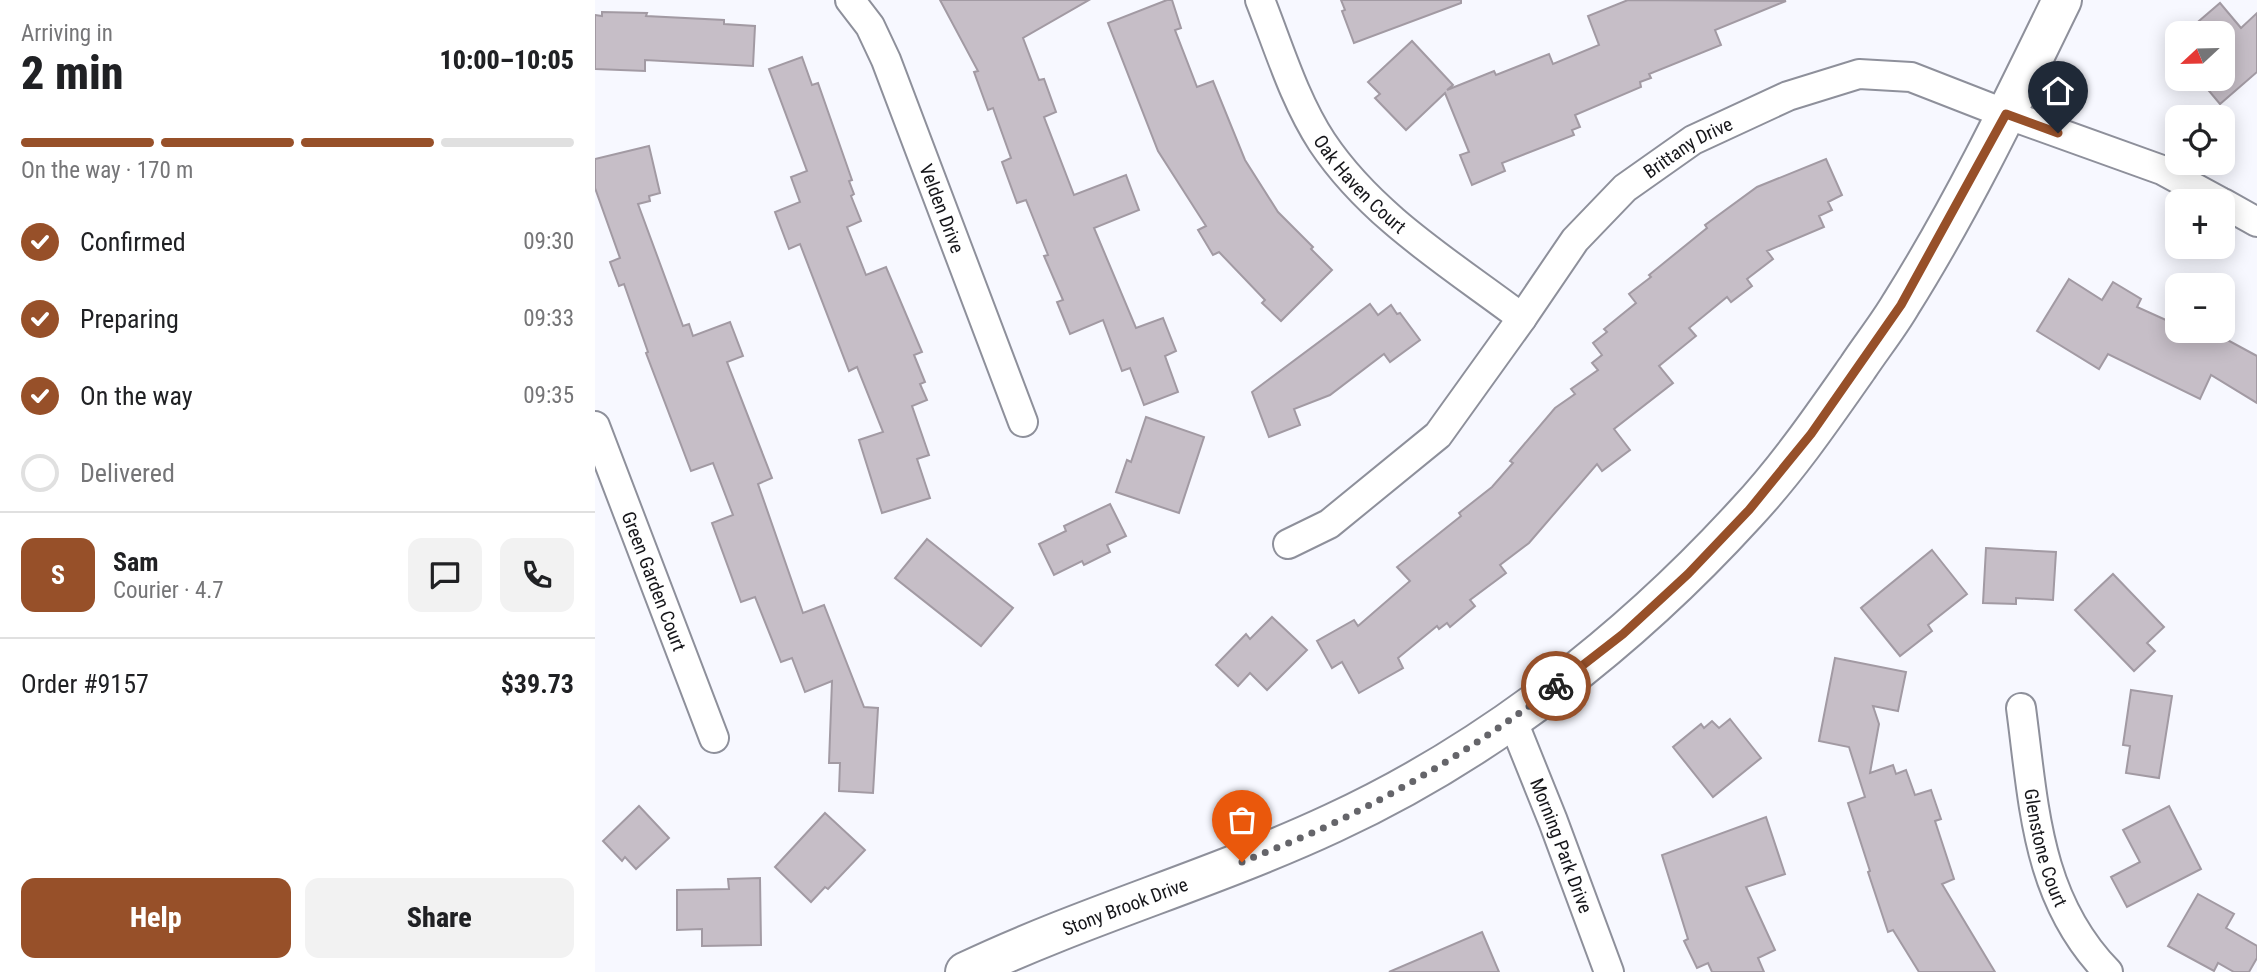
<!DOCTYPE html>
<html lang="en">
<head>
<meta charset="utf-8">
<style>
	:root { --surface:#fff; --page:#f2f2f2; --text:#202124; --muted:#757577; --line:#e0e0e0; --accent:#975029 }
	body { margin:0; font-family:"Roboto Condensed",sans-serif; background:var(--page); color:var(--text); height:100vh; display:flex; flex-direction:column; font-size:26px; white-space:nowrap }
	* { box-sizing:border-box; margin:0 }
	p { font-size:23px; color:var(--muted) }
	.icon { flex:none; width:38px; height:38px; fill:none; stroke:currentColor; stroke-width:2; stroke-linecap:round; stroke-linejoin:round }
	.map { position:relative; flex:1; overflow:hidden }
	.drawer { display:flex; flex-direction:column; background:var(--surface); width:595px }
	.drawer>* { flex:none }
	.needle { width:46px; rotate:248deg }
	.controls { position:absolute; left:1570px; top:21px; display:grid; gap:14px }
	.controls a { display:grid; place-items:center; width:70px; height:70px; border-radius:14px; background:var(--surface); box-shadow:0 4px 18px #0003; font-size:35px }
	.pin { position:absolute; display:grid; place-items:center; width:60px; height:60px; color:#fff; margin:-72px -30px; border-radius:50% 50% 50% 0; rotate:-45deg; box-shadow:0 0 7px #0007 }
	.pin .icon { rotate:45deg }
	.courier { position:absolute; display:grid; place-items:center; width:70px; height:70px; margin:-35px; border:5px solid #975029; border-radius:50%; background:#fff; color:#222; box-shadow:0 2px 9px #0007 }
	.headline em { font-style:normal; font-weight:800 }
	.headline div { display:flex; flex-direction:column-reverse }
	.headline { display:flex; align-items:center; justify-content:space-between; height:119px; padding:0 21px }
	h1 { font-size:46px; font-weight:800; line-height:52px }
	.bar { display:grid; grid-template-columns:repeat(4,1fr); gap:10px 7px; align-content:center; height:84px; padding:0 21px }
	.bar i { height:9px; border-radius:5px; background:var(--line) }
	.bar .selected { background:var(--accent) }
	.bar p { grid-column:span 4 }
	.line { display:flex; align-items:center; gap:18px; padding:0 21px; border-top:2px solid var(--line) }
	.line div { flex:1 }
	.round { display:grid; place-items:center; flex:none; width:74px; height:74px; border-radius:14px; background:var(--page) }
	ol { padding:0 21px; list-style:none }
	li { display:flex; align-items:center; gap:21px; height:77px }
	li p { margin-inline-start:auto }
	li .icon { padding:7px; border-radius:50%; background:var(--accent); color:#fff; stroke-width:4 }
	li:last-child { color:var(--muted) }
	li i { width:38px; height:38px; border:4px solid var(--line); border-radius:50% }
	.primary-button { display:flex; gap:14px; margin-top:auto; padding:14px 21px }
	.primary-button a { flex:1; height:80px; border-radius:14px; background:var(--accent); color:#fff; font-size:28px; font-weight:800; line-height:80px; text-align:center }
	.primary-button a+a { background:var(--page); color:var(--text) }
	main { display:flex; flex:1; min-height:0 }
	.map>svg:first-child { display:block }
	.building { fill:#c6bec7; stroke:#a29aa3; stroke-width:2 }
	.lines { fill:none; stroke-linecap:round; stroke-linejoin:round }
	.street-casing { stroke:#8e909b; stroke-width:32 }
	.secondary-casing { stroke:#8e909b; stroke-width:42 }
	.street { stroke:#fff; stroke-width:28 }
	.secondary { stroke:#fff; stroke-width:38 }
	.done { stroke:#65656a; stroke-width:7; stroke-dasharray:0 12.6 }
	.route { stroke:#975029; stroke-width:9 }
	.labels { text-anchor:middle; stroke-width:5; stroke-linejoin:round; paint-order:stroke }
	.street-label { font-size:19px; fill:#16161a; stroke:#fff }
</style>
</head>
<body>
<main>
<section class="drawer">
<div class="headline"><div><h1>2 min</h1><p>Arriving in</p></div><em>10:00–10:05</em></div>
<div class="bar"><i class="selected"></i><i class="selected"></i><i class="selected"></i><i></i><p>On the way · 170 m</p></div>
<ol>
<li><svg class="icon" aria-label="check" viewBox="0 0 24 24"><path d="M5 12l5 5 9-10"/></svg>Confirmed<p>09:30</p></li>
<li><svg class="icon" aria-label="check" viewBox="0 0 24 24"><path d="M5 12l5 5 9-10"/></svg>Preparing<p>09:33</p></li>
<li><svg class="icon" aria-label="check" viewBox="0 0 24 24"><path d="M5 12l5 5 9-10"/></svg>On the way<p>09:35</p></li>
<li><i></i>Delivered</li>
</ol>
<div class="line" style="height:126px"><b class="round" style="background:var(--accent);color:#fff">S</b><div><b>Sam</b><p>Courier · 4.7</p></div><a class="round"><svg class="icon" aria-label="chat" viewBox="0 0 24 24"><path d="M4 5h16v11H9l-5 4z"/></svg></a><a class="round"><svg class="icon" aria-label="phone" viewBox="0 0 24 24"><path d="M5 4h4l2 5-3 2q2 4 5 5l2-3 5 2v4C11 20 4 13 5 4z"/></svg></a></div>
<div class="line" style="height:91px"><div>Order #9157</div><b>$39.73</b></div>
<div class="primary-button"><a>Help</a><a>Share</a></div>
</section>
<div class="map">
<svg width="1662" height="972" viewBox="0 0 1662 972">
	<rect width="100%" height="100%" fill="#f7f8ff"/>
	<g class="building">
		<polygon points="345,0 494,0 428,38 444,80 449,79 461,112 449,117 479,195 531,175 544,210 499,228 541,328 568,318 581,351 570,356 583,392 549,405 535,368 527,371 508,320 475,334 462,302 468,300 449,256 453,255 431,200 422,203 407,162 416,158 398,108 393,110 379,72 383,71"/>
		<polygon points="572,0 577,0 586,28 580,30 602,87 618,81 650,160 683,212 718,247 716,249 737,270 686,321 667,303 670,300 624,252 618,255 603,230 611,226 563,151 513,23"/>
		<polygon points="746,0 866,0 866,3 759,43 747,11 750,10"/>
		<polygon points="1033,0 1191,1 1120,30 1126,45 1054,74 1056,78 1045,82 1046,87 980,115 985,127 977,130 979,135 907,163 910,171 877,185 865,155 874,152 850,93 811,130 780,98 785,94 773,82 817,41 858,85 852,90 899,71 901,75 954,54 958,64 1004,45 993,16"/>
		<polygon points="1625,3 1646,28 1662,13 1662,72 1625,104 1604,79 1628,79 1628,33 1590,33"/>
		<polygon points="7,12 52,13 51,16 129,20 129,24 160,26 158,66 50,60 50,71 0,69 0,15 7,16"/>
		<polygon points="207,57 217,85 223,83 257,180 254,181 259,194 256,196 266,221 252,227 271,275 291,267 327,352 319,355 330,382 325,384 332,400 317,406 334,455 322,459 335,498 287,513 264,440 288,432 262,367 254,371 205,244 194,249 180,212 205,202 196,177 212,171 174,69"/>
		<polygon points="54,146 65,193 54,196 55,201 43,204 88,326 94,324 98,336 135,322 148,356 132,362 177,478 163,484 208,613 229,605 269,707 283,708 278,793 244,791 245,763 234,763 237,681 210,692 197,658 186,662 160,597 146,602 117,523 138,515 118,463 96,471 51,353 53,352 29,284 24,286 15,262 25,258 0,188 0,159"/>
		<polygon points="1231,159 1247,195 1233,202 1237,210 1224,216 1229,227 1172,251 1178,259 1152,279 1157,286 1136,302 1132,297 1094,328 1101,336 1064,366 1078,383 1019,429 1035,450 1007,471 1002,464 934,543 905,565 911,573 875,600 880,606 855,627 852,623 844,629 842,626 803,658 808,668 764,693 747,662 737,668 722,641 759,620 763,626 815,581 802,567 866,516 864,513 897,487 918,463 915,461 960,408 980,394 976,389 1003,370 997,363 1007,355 998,343 1012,332 1009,329 1041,303 1034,294 1056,277 1054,275 1112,228 1110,225 1162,187"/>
		<polygon points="1474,279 1507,300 1518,282 1546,299 1542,307 1582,325 1582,331 1616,331 1662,356 1662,403 1616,375 1605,399 1513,354 1504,369 1442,331"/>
		<polygon points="775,304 783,315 796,305 802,314 805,313 825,340 795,362 789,354 735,395 699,409 705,425 674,437 657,392"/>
		<polygon points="551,417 609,437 584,513 521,492 532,460 536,462"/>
		<polygon points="515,504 531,536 512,545 515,552 489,565 487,561 459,575 444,544 471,531 469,526"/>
		<polygon points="332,539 418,608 386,646 300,578"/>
		<polygon points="1391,548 1461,552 1458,600 1421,598 1421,604 1388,603"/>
		<polygon points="1337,550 1372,594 1333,625 1337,631 1305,656 1266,608"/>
		<polygon points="1518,574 1569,627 1552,643 1560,651 1539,671 1480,610"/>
		<polygon points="677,617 712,650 672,690 655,673 643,686 621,665 651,634 655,639"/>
		<polygon points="1240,658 1311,672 1303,711 1278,706 1284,724 1275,773 1298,765 1301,774 1311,770 1320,795 1336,790 1346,819 1340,821 1359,879 1347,884 1400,972 1324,972 1298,930 1293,932 1273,872 1275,871 1253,803 1270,797 1254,747 1224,741"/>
		<polygon points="1536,690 1577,696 1564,778 1531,773 1535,746 1528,745"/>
		<polygon points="1135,719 1166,758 1118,797 1078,747 1106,724 1109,728 1117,721 1124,728"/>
		<polygon points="44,806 74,838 41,869 30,857 27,861 8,841"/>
		<polygon points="1574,806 1606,869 1532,907 1516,877 1545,862 1528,830"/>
		<polygon points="230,813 270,850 233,889 230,887 216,902 180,867"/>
		<polygon points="1171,817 1190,874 1151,887 1180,950 1163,958 1169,972 1117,972 1113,963 1102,968 1089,941 1093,939 1067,855"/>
		<polygon points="165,878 166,945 107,946 107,929 82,930 82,890 134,889 133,879"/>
		<polygon points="1603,894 1639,914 1631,928 1662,946 1662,958 1654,972 1639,972 1623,963 1619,971 1573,946"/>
		<polygon points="887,932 904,972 794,972"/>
	</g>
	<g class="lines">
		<g class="street-casing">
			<g id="street">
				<path id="s1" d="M255,0l20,26 16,34 137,362"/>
				<path id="s2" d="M665,0c19,48 34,99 62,142 50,75 130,123 200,176"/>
				<polyline points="1628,203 1662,222"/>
				<path id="s3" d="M0,426l119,312"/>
				<path id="s4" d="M693,544l41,-20 109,-89 84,-117 53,-78 50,-52 68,-48 95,-44 71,-22 52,3 95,37 156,56 57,31"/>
				<path id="s5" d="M1426,708c13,97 15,190 87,264"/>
				<path id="s6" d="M917,719l41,102 56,151"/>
			</g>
		</g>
		<g class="secondary-casing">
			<g id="secondary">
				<path id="s7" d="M370,972c120,-57 248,-93 368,-149 156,-72 298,-184 413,-310 42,-45 77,-96 112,-146 14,-21 30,-41 43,-63 61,-97 111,-201 161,-304"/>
			</g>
		</g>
		<use href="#street" class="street"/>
		<use href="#secondary" class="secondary"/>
	</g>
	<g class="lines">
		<path class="done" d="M647,862c31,-13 63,-25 94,-40 78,-38 151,-83 220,-136"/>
		<polyline class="route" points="961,686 1028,634 1093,574 1154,510 1216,434 1306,305 1411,114 1463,133"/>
	</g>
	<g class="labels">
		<g class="street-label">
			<text dy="7" stroke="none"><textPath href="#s4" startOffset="572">Brittany Drive</textPath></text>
			<text dy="7" stroke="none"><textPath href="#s2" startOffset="212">Oak Haven Court</textPath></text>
			<text dy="7" stroke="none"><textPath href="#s1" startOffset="229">Velden Drive</textPath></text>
			<text dy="7" stroke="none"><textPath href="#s3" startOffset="166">Green Garden Court</textPath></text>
			<text dy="7" stroke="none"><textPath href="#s6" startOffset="136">Morning Park Drive</textPath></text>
			<text dy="7" stroke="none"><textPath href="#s5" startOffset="142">Glenstone Court</textPath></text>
			<text dy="7" stroke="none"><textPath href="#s7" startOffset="173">Stony Brook Drive</textPath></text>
		</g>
	</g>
</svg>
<div class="controls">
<a><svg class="needle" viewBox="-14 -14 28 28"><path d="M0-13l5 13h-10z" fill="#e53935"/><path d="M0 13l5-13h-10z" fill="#757577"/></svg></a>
<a><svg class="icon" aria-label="locate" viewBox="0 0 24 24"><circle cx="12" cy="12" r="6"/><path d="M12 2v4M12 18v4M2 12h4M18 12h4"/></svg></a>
<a>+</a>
<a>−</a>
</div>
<div class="pin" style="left:647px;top:862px;background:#ea580c"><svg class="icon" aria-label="bag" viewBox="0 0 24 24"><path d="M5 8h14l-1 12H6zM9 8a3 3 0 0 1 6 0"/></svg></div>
<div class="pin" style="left:1463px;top:133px;background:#1f2937"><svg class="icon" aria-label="home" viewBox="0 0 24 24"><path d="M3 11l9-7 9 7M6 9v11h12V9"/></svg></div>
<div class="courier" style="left:961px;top:686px"><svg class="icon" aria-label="bike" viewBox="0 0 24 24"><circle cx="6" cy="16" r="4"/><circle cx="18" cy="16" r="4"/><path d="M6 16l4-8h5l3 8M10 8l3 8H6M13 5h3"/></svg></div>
</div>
</main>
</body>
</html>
